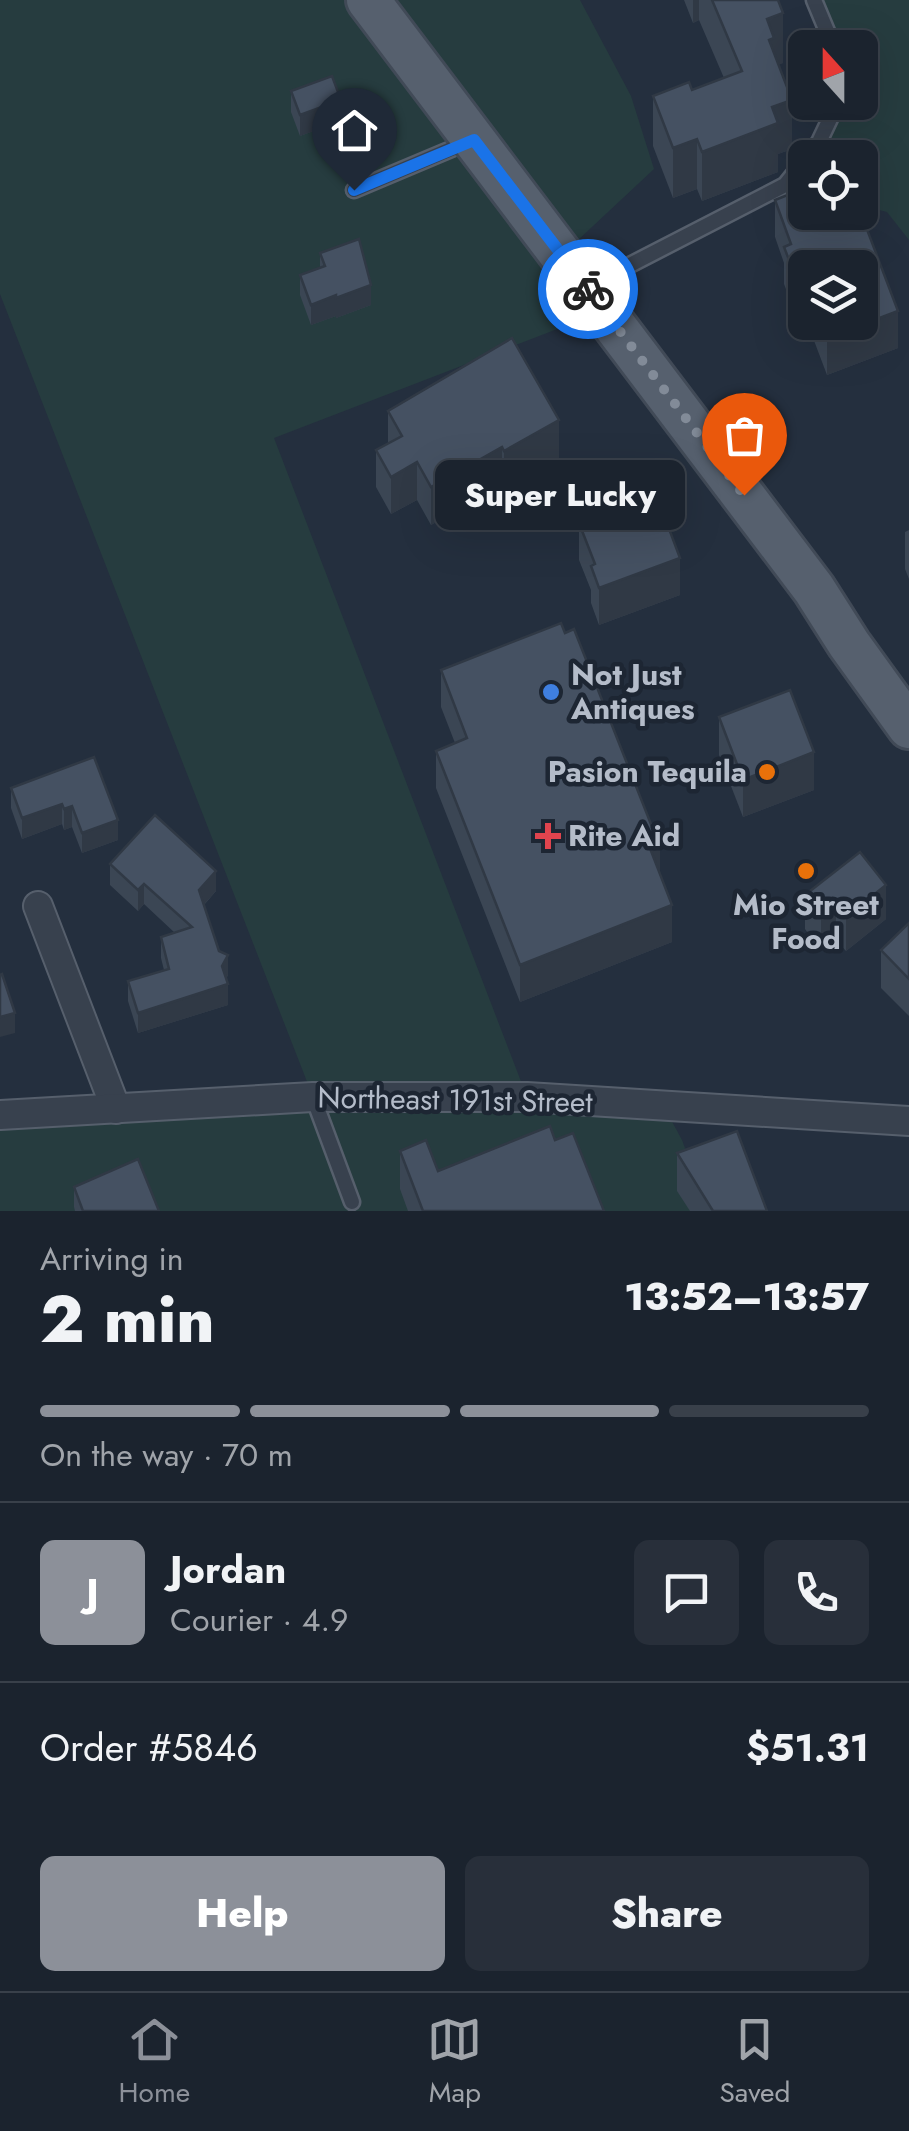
<!DOCTYPE html>
<html lang="en">
<head>
<meta charset="utf-8">
<style>
	:root { --surface:#1b232e; --page:#282f3a; --text:#f1f3f6; --muted:#a0a4aa; --line:#39404a; --accent:#8c9099 }
	body { margin:0; font-family:Jost,sans-serif; background:var(--page); color:var(--text); height:100vh; display:flex; flex-direction:column; font-size:38px; white-space:nowrap }
	* { box-sizing:border-box; margin:0 }
	p { font-size:32px; color:var(--muted) }
	.icon { flex:none; width:55px; height:55px; fill:none; stroke:currentColor; stroke-width:2; stroke-linecap:round; stroke-linejoin:round }
	.map { position:relative; height:1211px; overflow:hidden }
	.side { display:flex; flex-direction:column; background:var(--surface); flex:1 }
	.side>* { flex:none }
	.needle { width:65px; rotate:339deg }
	.tools { position:absolute; left:788px; top:30px; display:grid; gap:20px }
	.tools a { display:grid; place-items:center; width:90px; height:90px; border-radius:15px; background:var(--surface); box-shadow:0 10px 40px #0002,0 0 0 2px var(--line); font-size:50px }
	.pin { position:absolute; display:grid; place-items:center; width:85px; height:85px; color:#fff; margin:-102px -42px; border-radius:50% 50% 50% 0; rotate:-45deg; box-shadow:0 0 10px #0007 }
	.pin .icon { rotate:45deg }
	.courier { position:absolute; display:grid; place-items:center; width:100px; height:100px; margin:-50px; border:8px solid #1a73e8; border-radius:50%; background:#fff; color:#222; box-shadow:0 2px 12px #0007 }
	.bubble { position:absolute; height:70px; border-radius:15px; background:var(--surface); box-shadow:0 10px 40px #0002,0 0 0 2px var(--line); font-size:32px; font-weight:800; line-height:70px; text-align:center }
	.head em { font-style:normal; font-weight:800 }
	.head div { display:flex; flex-direction:column-reverse }
	.head { display:flex; align-items:center; justify-content:space-between; height:170px; padding:0 40px }
	h1 { font-size:65px; font-weight:800; line-height:75px }
	.bar { display:grid; grid-template-columns:repeat(4,1fr); gap:15px 10px; align-content:center; height:120px; padding:0 40px }
	.bar i { height:12px; border-radius:8px; background:var(--line) }
	.bar .active { background:var(--accent) }
	.bar p { grid-column:span 4 }
	.line { display:flex; align-items:center; gap:25px; padding:0 40px; border-top:2px solid var(--line) }
	.line div { flex:1 }
	.round { display:grid; place-items:center; flex:none; width:105px; height:105px; border-radius:15px; background:var(--page) }
	.action { display:flex; gap:20px; margin-top:auto; padding:20px 40px }
	.action a { flex:1; height:115px; border-radius:15px; background:var(--accent); color:#fff; font-size:40px; font-weight:800; line-height:115px; text-align:center }
	.action a+a { background:var(--page); color:var(--text) }
	.tabs { display:flex; justify-content:space-around; align-items:center; height:140px; border-top:2px solid var(--line); background:var(--surface); font-size:28px; color:var(--muted) }
	.tabs a { display:grid; justify-items:center; gap:5px }
	.tabs .active { color:var(--accent) }
	.map>svg:first-child { display:block }
	.green { fill:#263c3f }
	.lines { fill:none; stroke-linecap:round; stroke-linejoin:round }
	.lane-casing { stroke:#565f6c; stroke-width:19 }
	.street-casing { stroke:#565f6c; stroke-width:32 }
	.primary-casing { stroke:#414a57; stroke-width:48 }
	.lane { stroke:#38414e; stroke-width:14 }
	.street { stroke:#38414e; stroke-width:28 }
	.primary { stroke:#56606e; stroke-width:42 }
	.wall { fill:#3b4654; fill-rule:evenodd }
	.shaded-wall { fill:#303945 }
	.building { fill:#455162; stroke:#303945; stroke-width:2.5 }
	.done { stroke:#828b98; stroke-width:10; stroke-dasharray:0 18 }
	.route { stroke:#1a73e8; stroke-width:12 }
	.shop-dot { fill:#3f7fe0; stroke:#1d2633; stroke-width:4 }
	.food-dot { fill:#e8710a; stroke:#1d2633; stroke-width:4 }
	.health-dot { fill:#e0444e; stroke:#1d2633; stroke-width:4 }
	.labels { text-anchor:middle; stroke-width:9; stroke-linejoin:round; paint-order:stroke }
	.poi-label { font-size:30px; font-weight:bold; fill:#b4bcc9; stroke:#1d2633; text-anchor:start }
	.street-label { font-size:30px; fill:#b4bcc9; stroke:#1d2633 }
</style>
</head>
<body>
<div class="map">
<svg width="909" height="1211" viewBox="0 0 909 1211">
	<rect width="100%" height="100%" fill="#242f3e"/>
	<g class="green">
		<polygon points="0,0 580,0 631,96 654,169 562,255 604,311 274,438 527,1097 663,1105 682,1140 708,1211 0,1211 0,1115 313,1097 0,294"/>
		<polygon points="816,0 909,0 909,240 887,212 860,205 860,158 805,158 805,191 785,185 838,103 860,102 860,48 835,47"/>
	</g>
	<g class="lines">
		<g class="lane-casing">
			<g id="lane">
				<polyline points="814,0 834,48"/>
				<polyline points="807,158 819,142 838,102"/>
				<polyline points="354,190 468,142"/>
				<polyline points="591,285 785,185 805,160"/>
				<polyline points="313,1097 352,1202"/>
			</g>
		</g>
		<g class="street-casing">
			<g id="street">
				<polyline points="38,906 116,1109"/>
				<polyline points="0,1115 313,1097 527,1097 909,1121"/>
			</g>
		</g>
		<g class="primary-casing">
			<polyline id="primary" points="368,0 814,589 849,644 909,727"/>
		</g>
		<use href="#lane" class="lane"/>
		<use href="#street" class="street"/>
		<use href="#primary" class="primary"/>
	</g>
	<g class="wall">
		<polygon points="684,0 778,0 783,63 779,64 792,149 778,154 778,172 702,201 697,189 673,198 653,146 653,96 692,90 724,78 699,20 693,23"/>
		<polygon points="291,91 341,121 300,136 291,112"/>
		<path d="M775,200l123,148 -71,27 -17,-45 -7,3 -19,-49v-21l-9,-26zM805,268l55,54h-55z"/>
		<polygon points="320,253 371,305 336,318 336,316 311,325 300,295 300,275 320,267"/>
		<polygon points="388,411 559,458 504,488 502,485 431,525 417,500 391,514 376,487 376,450 388,444"/>
		<polygon points="579,523 680,595 599,625 591,603 591,590 579,560"/>
		<polygon points="909,530 909,579 905,569 905,532"/>
		<polygon points="441,670 660,873 672,942 520,1002 436,788 436,751 455,743 441,707"/>
		<polygon points="719,717 814,790 743,817 719,755"/>
		<polygon points="94,757 118,840 82,853 72,827 64,830 62,824 22,839 11,808 11,788"/>
		<polygon points="110,864 216,891 204,905 228,975 226,979 228,1005 138,1033 128,1001 128,981 164,970 161,958 161,937 175,933 144,904 138,911 110,885"/>
		<polygon points="805,895 886,919 846,951 836,940 821,951 805,929"/>
		<polygon points="909,923 909,1016 881,988 881,950"/>
		<polygon points="555,1140 604,1211 408,1211 400,1189 400,1151 438,1171"/>
		<polygon points="677,1153 767,1211 690,1211 677,1191"/>
		<polygon points="74,1187 159,1211 75,1211 74,1207"/>
	</g>
	<g class="shaded-wall">
		<polygon points="693,0 699,0 699,20 693,23"/>
		<polygon points="783,13 783,63 774,66 767,19"/>
		<polygon points="341,100 341,121 300,136 300,115"/>
		<polygon points="792,100 792,149 778,154 778,172 702,201 702,152 772,107"/>
		<polygon points="697,139 697,189 673,198 673,148"/>
		<polygon points="371,285 371,305 336,318 336,298"/>
		<polygon points="336,295 336,316 311,325 311,305"/>
		<polygon points="805,295 805,322 810,322 810,330 803,333 803,296"/>
		<polygon points="898,311 898,348 827,375 827,338"/>
		<polygon points="559,420 559,458 504,488 504,451"/>
		<polygon points="502,447 502,485 431,525 431,487"/>
		<polygon points="417,462 417,500 391,514 391,477"/>
		<polygon points="680,558 680,595 599,625 599,588"/>
		<polygon points="814,752 814,790 743,817 743,780"/>
		<polygon points="62,804 62,824 22,839 22,818"/>
		<polygon points="72,806 72,827 64,830 64,809"/>
		<polygon points="118,820 118,840 82,853 82,833"/>
		<polygon points="660,847 660,885 651,851"/>
		<polygon points="216,871 216,891 199,910 199,890"/>
		<polygon points="144,884 144,904 138,911 138,890"/>
		<polygon points="886,885 886,919 846,951 846,917"/>
		<polygon points="672,905 672,942 520,1002 520,965"/>
		<polygon points="836,905 836,940 821,951 821,917"/>
		<polygon points="228,955 228,975 222,986 222,966"/>
		<polygon points="228,984 228,1005 138,1033 138,1013"/>
		<polygon points="15,1013 15,1033 0,1037 0,1017"/>
	</g>
	<g class="building">
		<polygon points="712,0 778,0 783,13 767,19 774,38 769,40 792,100 772,107 778,123 702,152 697,139 673,148 653,96 689,82 692,90 742,71"/>
		<polygon points="332,76 341,100 300,115 291,91"/>
		<polygon points="805,188 805,212 860,211 898,311 827,338 821,322 860,322 860,268 805,268 805,295 803,296 784,247 791,244 775,200"/>
		<polygon points="359,239 371,285 336,298 336,295 311,305 300,275 325,266 320,253"/>
		<polygon points="512,338 559,420 504,451 502,447 431,487 417,462 391,477 376,450 402,436 388,411"/>
		<polygon points="656,494 680,558 599,588 591,566 595,564 579,523"/>
		<polygon points="561,623 565,633 574,629 660,847 651,851 672,905 520,965 436,751 467,738 441,670"/>
		<polygon points="790,690 814,752 743,780 719,717"/>
		<polygon points="94,757 118,820 82,833 72,806 64,809 62,804 22,818 11,788"/>
		<polygon points="155,815 216,871 199,890 219,951 228,955 222,966 228,984 138,1013 128,981 169,969 161,937 192,927 144,884 138,890 110,864"/>
		<polygon points="860,852 886,885 846,917 836,905 821,917 805,895"/>
		<polygon points="909,923 909,979 881,950"/>
		<polygon points="2,974 15,1013 0,1017 0,975"/>
		<polygon points="550,1126 555,1140 573,1133 604,1211 423,1211 400,1151 426,1140 438,1171"/>
		<polygon points="737,1131 767,1211 713,1211 677,1153"/>
		<polygon points="138,1159 159,1211 83,1211 74,1187"/>
	</g>
	<g class="lines">
		<polyline class="done" points="588,289 744,495"/>
		<polyline class="route" points="354,190 474,140 588,289"/>
	</g>
	<circle class="shop-dot" cx="551" cy="692" r="10"/>
	<g class="food-dot">
		<circle cx="767" cy="772" r="10"/>
		<circle cx="806" cy="871" r="10"/>
	</g>
	<path class="health-dot" d="M543 821h10v10h10v10h-10v10h-10v-10h-10v-10h10z"/>
	<g class="labels">
		<g class="poi-label">
			<text x="571" y="685">Not Just<tspan x="571" dy="34">Antiques</tspan></text>
			<text x="747" y="782" text-anchor="end">Pasion Tequila</text>
			<text x="568" y="846">Rite Aid</text>
			<text x="806" y="915" text-anchor="middle">Mio Street<tspan x="806" dy="34">Food</tspan></text>
		</g>
		<g class="street-label">
			<text transform="translate(455 1100) rotate(1)" y="10">Northeast 191st Street</text>
		</g>
	</g>
</svg>
<div class="tools">
<a><svg class="needle" viewBox="-14 -14 28 28"><path d="M0-13l5 13h-10z" fill="#e53935"/><path d="M0 13l5-13h-10z" fill="#a0a4aa"/></svg></a>
<a><svg class="icon" aria-label="locate" viewBox="0 0 24 24"><circle cx="12" cy="12" r="6"/><path d="M12 2v4M12 18v4M2 12h4M18 12h4"/></svg></a>
<a><svg class="icon" aria-label="layers" viewBox="0 0 24 24"><path d="M12 4l9 5-9 5-9-5zM3 14l9 5 9-5"/></svg></a>
</div>
<div class="pin" style="left:744px;top:495px;background:#ea580c"><svg class="icon" aria-label="bag" viewBox="0 0 24 24"><path d="M5 8h14l-1 12H6zM9 8a3 3 0 0 1 6 0"/></svg></div>
<div class="pin" style="left:354px;top:190px;background:#1f2937"><svg class="icon" aria-label="home" viewBox="0 0 24 24"><path d="M3 11l9-7 9 7M6 9v11h12V9"/></svg></div>
<div class="courier" style="left:588px;top:289px"><svg class="icon" aria-label="bike" viewBox="0 0 24 24"><circle cx="6" cy="16" r="4"/><circle cx="18" cy="16" r="4"/><path d="M6 16l4-8h5l3 8M10 8l3 8H6M13 5h3"/></svg></div>
<div class="bubble" style="left:435px;top:460px;width:250px">Super Lucky</div>
</div>
<section class="side">
<div class="head"><div><h1>2 min</h1><p>Arriving in</p></div><em>13:52–13:57</em></div>
<div class="bar"><i class="active"></i><i class="active"></i><i class="active"></i><i></i><p>On the way · 70 m</p></div>
<div class="line" style="height:180px"><b class="round" style="background:var(--accent);color:#fff">J</b><div><b>Jordan</b><p>Courier · 4.9</p></div><a class="round"><svg class="icon" aria-label="chat" viewBox="0 0 24 24"><path d="M4 5h16v11H9l-5 4z"/></svg></a><a class="round"><svg class="icon" aria-label="phone" viewBox="0 0 24 24"><path d="M5 4h4l2 5-3 2q2 4 5 5l2-3 5 2v4C11 20 4 13 5 4z"/></svg></a></div>
<div class="line" style="height:130px"><div>Order #5846</div><b>$51.31</b></div>
<div class="action"><a>Help</a><a>Share</a></div>
</section>
<nav class="tabs">
<a class="active"><svg class="icon" aria-label="home" viewBox="0 0 24 24"><path d="M3 11l9-7 9 7M6 9v11h12V9"/></svg>Home</a>
<a><svg class="icon" aria-label="map" viewBox="0 0 24 24"><path d="M3 6l6-2 6 2 6-2v14l-6 2-6-2-6 2zM9 4v14M15 6v14"/></svg>Map</a>
<a><svg class="icon" aria-label="saved" viewBox="0 0 24 24"><path d="M7 4h10v16l-5-4-5 4z"/></svg>Saved</a>
</nav>
</body>
</html>
